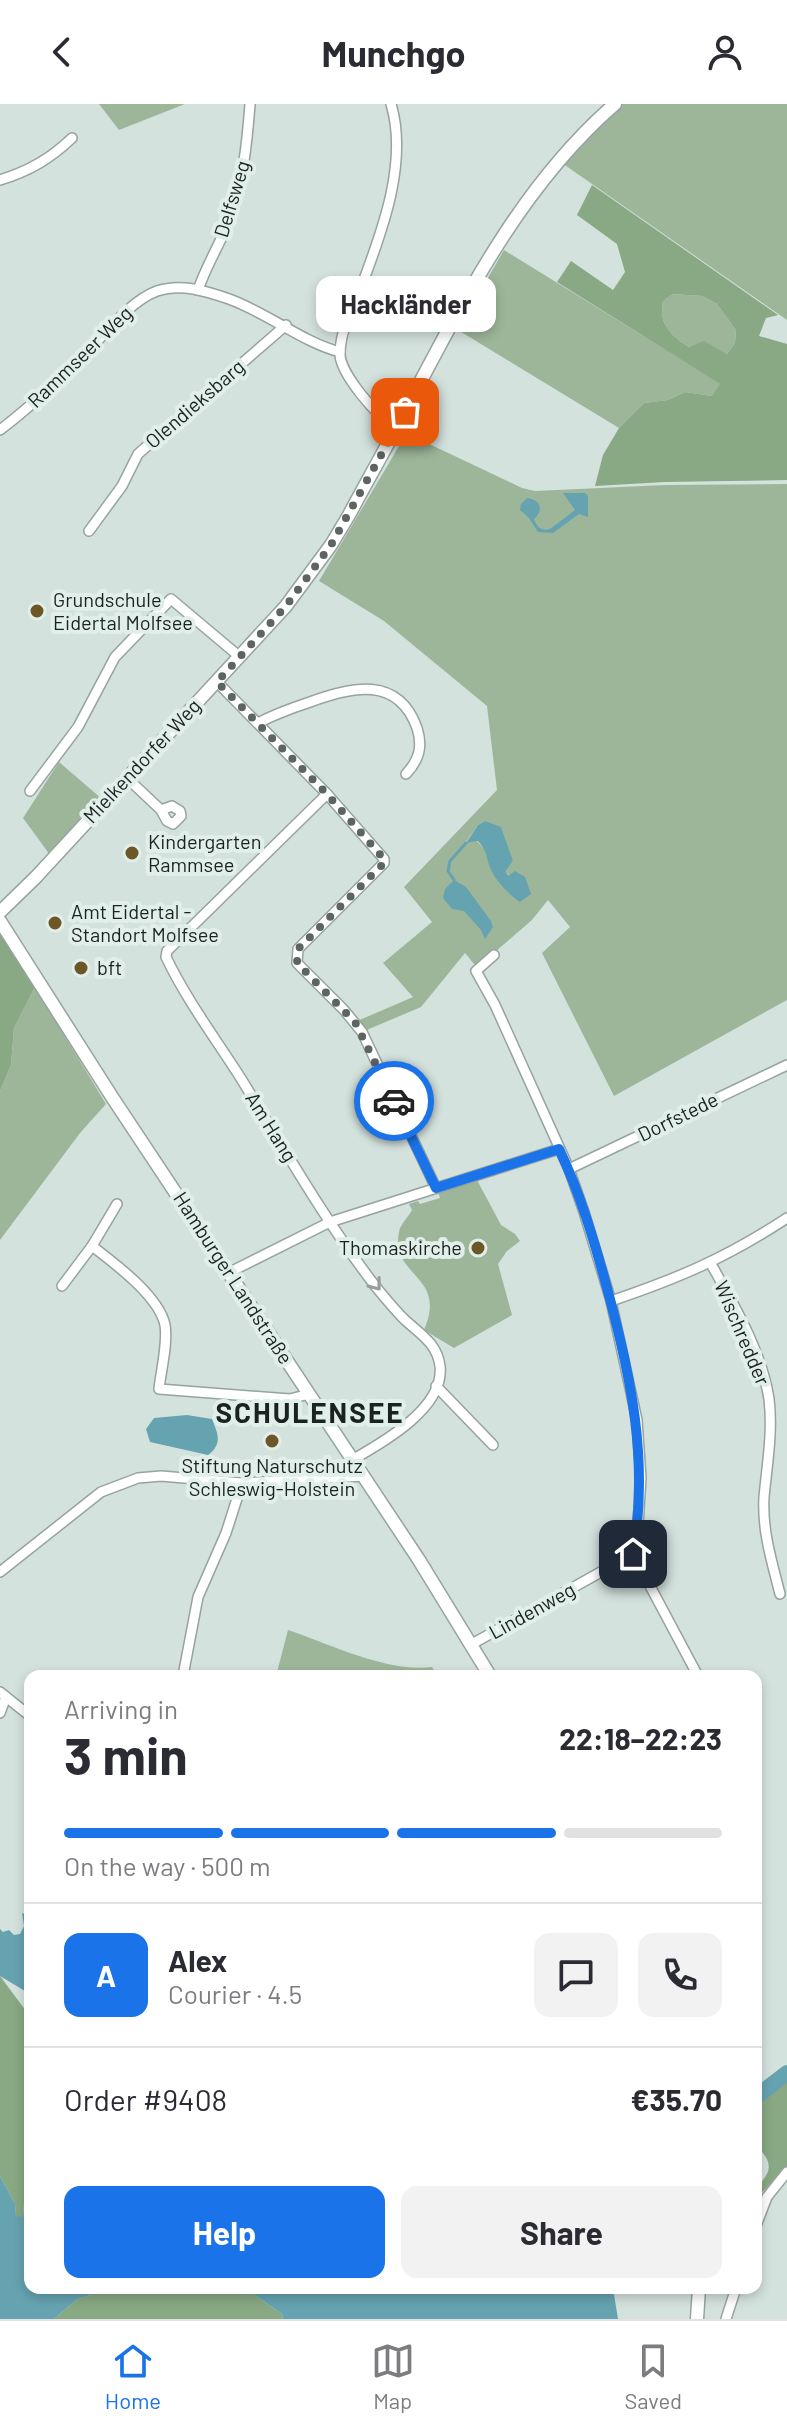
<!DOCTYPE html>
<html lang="en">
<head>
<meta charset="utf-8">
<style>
	:root { --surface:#fff; --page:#f2f2f3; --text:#2b2b33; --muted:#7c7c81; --line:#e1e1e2; --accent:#1a73e8 }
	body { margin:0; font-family:Barlow,sans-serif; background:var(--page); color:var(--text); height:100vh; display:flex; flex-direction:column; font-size:30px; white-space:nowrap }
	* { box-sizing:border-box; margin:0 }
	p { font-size:26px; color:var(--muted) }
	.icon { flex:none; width:44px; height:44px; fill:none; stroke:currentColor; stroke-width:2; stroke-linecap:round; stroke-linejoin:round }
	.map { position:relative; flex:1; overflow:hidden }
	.side { position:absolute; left:24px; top:1566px; width:738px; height:624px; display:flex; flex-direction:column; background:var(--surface); border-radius:16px; box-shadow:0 4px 12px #0003 }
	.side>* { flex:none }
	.pin { position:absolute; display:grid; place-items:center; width:68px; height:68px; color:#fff; margin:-34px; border-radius:16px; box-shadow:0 4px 12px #0006 }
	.courier { position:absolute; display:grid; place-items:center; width:80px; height:80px; margin:-40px; border:6px solid #1a73e8; border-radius:50%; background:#fff; color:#222; box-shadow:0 2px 10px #0007 }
	.bubble { position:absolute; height:56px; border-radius:16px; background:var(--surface); box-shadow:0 4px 12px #0003; font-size:26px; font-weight:700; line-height:56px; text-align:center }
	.headline em { font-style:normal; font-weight:700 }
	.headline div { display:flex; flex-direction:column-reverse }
	.headline { display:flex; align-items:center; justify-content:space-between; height:136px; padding:0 40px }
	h1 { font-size:52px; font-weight:700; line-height:60px }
	.bar { display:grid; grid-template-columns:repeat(4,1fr); gap:12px 8px; align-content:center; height:96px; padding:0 40px }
	.bar i { height:10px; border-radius:6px; background:var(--line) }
	.bar .selected { background:var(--accent) }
	.bar p { grid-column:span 4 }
	.line { display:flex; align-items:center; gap:20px; padding:0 40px; border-top:2px solid var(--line) }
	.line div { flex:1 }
	.round { display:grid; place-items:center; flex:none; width:84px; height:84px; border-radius:16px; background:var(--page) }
	.cta { display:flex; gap:16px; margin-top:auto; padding:16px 40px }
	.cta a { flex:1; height:92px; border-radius:16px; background:var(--accent); color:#fff; font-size:32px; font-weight:700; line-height:92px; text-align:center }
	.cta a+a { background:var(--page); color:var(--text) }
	header { display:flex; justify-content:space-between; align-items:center; height:104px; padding:0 40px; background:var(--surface); font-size:36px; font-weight:700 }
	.tabs { display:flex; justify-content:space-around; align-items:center; height:112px; border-top:2px solid var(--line); background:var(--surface); font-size:22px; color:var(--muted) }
	.tabs a { display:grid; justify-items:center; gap:4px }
	.tabs .selected { color:var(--accent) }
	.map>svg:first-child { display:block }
	.green { fill:#9db699; fill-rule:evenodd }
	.forest { fill:#88a983; fill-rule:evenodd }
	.water { fill:#66a3b1 }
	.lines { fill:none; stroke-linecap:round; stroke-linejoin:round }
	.stream { stroke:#66a3b1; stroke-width:3 }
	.river { stroke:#66a3b1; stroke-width:16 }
	.street-casing { stroke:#96a39f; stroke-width:12 }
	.secondary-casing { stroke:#96a39f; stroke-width:15 }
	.street { stroke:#fff; stroke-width:9 }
	.secondary { stroke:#fff; stroke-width:12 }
	.oneway { stroke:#999c9b }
	.done { stroke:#5c6562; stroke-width:8; stroke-dasharray:0 14.4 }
	.route { stroke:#1a73e8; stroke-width:10 }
	.poi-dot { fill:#6d5727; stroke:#e1efeb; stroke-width:3 }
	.labels { text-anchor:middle; stroke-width:8; stroke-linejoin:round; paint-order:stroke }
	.street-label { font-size:20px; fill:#1c2220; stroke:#e1efeb }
	.poi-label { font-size:20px; fill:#1c2220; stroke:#e1efeb; text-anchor:start }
	.district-label { font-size:28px; font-weight:bold; letter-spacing:2px; fill:#1c2220; stroke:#e1efeb }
</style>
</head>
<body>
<header><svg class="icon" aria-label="back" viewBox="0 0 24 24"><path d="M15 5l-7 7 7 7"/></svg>Munchgo<svg class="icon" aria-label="person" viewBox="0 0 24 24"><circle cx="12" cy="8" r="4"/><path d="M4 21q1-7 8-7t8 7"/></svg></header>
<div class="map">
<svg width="787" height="2215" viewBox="0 0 787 2215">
	<rect width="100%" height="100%" fill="#d4e2de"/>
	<g class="green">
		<polygon points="99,0 185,0 119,26"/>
		<polygon points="615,0 787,0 787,216 559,57"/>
		<polygon points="504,146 721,280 712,292 685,288 668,296 644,299 619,324 458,226"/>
		<path d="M673,190l29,2 15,8 19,26 -1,13 -8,11 -23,-12 -15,5c-18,-12 -31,-23 -26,-46z"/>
		<path d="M405,332l20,6 97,46 13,3 130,-6 122,-1v516l-173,96 -72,-143 28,-26 -22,-27 -16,20 -51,44h-7l-9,-11 -44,54 -59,25 -7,-10 58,-25 -30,-34 49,-41 -28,-35 93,-97 -10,-84 -103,-85 -65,-40zM485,717l28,40 -7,10 3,5 -32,-35 -11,1 12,-17z"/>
		<polygon points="59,658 102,695 50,751 23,714"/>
		<polygon points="35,883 106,1000 80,1029 0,1136 0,987 11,961 14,924"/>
		<path d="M477,1076l24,45 14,9 5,7 -13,10 -9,13 14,51 -58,33 -30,-18c24,-56 -34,-52 -25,-98 1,-7 9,-15 13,-22l-3,-6 9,-3 2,3 20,-6 -2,-6z"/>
		<path d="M288,1526c42,14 100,43 144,37l3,5 -2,4h-157z"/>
	</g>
	<g class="forest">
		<path d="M592,81l186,130 -12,3 -7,18 28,8v136l-122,2 -70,4 8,-31 16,-27 25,-25 24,-3 17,-8 27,4 8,-12 -163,-102 14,-21 42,29 12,-18 -8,-28 -40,-29zM673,190l29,2 15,8 19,26 -1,13 -8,11 -23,-13 -15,6c-18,-12 -31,-23 -26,-46z"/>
		<polygon points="0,824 35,883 14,924 11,961 0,987"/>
		<polygon points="0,1872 26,1907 30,1904 30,2097 24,2099 23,2113 16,2113 15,2100 0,2072"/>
		<path d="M787,1978v84l-31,33v-11c16,-16 18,-26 0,-42v-39z"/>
		<polygon points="110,2184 245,2184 282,2210 283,2215 54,2215 76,2196"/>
	</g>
	<g class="water">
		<path d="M563,389h22l3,3v21l-9,-3 -26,19 -15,-1 -9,-14 -9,-8 1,-6 6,-6c14,2 17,12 7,21 3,9 8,12 16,10l25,-19z"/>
		<path d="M485,717l16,6 12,34 -7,10 2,5 7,-5 10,6 6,17 -11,8c-11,-7 -27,-24 -31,-37 -3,-11 -3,-15 -11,-24l-12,2 12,-18z"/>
		<polygon points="454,776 466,783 491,817 493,823 485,835 481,826 464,807 452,805 443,794 445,785"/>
		<path d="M187,1311l25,4c6,15 11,25 -4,36l-58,-13 -4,-13 8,-11z"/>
		<polygon points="22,1809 30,1812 30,1890 0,1872 0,1825 3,1828 9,1826 14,1831 20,1830 24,1822"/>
		<polygon points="0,2072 15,2100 16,2112 23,2113 24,2099 30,2097 30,2184 110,2184 76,2196 54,2215 0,2215"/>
		<polygon points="245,2184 613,2184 618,2215 283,2215 282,2210"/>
	</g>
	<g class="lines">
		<polyline class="stream" points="454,776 448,767 450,757 466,739"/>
		<polyline class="river" points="756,1993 787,1969"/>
		<g class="street-casing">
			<g id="street">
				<path d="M391,0c17,57 -8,125 -28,178 -9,22 -22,46 -23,70 -2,20 39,67 56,76"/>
				<path d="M0,76c29,-9 50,-21 72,-42"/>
				<path d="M198,186c8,-24 22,-46 31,-69 14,-38 18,-77 21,-117"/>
				<path d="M0,326c30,-23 57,-48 83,-74 20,-20 48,-56 74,-65 24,-8 49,0 72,8 39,14 73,43 111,53"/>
				<polyline points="89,427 122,382 138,350 286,221"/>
				<polyline points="217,578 327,690 384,755 384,759 298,845 297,859 344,906 362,928 436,1084"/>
				<path d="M258,619c17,-9 34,-15 52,-21 41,-15 88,-27 107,26 6,19 2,32 -11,46"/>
				<polyline points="127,674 161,706 167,717 173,720 181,712 180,707 172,702 161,706"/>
				<polyline points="30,687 78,623 115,553 171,495 240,553"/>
				<path d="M327,690l-160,157 -1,6c20,42 49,81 74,120 44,71 85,144 136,210 9,11 18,22 28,32 16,15 33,24 36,47 5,42 -58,77 -88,94"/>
				<polyline points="494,851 476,867 495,901 569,1065 584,1108 611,1197 637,1316 641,1374 638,1421 633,1450 698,1572"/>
				<polyline points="569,1065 787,961"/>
				<path d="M92,1142c22,17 67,50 73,79 3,19 -4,45 -6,64l131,10 19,-5"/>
				<path d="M711,1160c23,41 51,88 58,135 4,33 -2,66 -5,98 -2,34 8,65 16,97"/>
				<polyline points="230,1168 330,1118 559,1045"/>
				<polyline points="62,1182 92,1142 117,1100"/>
				<path d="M611,1197c68,-23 115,-43 176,-83"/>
				<polyline points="436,1282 493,1341"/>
				<polyline points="0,1468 101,1388 138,1374 161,1372 242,1379 364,1372"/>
				<polyline points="472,1540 633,1450"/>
				<polyline points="183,1572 198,1493 226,1429 242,1379"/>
				<polyline points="0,1588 30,1612"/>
				<polyline points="0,1609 6,1593"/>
				<polyline points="756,2122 767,2093 787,2068"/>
				<polyline points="726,2215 736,2184"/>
			</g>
		</g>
		<g class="secondary-casing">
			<g id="secondary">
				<path d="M0,808l36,-35 250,-271 45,-61 18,-30c22,-41 45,-81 66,-123 55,-104 110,-210 200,-288"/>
				<polyline points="0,817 112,993 419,1456 490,1572"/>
				<polyline points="697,2215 699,2184"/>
			</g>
		</g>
		<use href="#street" class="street"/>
		<use href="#secondary" class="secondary"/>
	</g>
	<defs><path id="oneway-chevron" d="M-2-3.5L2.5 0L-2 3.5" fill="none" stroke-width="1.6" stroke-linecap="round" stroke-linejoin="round" transform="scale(2)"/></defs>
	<use class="oneway" href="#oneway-chevron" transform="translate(376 1181) rotate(52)"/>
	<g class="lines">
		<polyline class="done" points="394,997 355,918 297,859 298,845 384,759 384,755 327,690 217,578 286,502 331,441 405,308"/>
		<path class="route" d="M394,997l42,87 123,-39c21,44 35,91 48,139 24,88 42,174 26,266"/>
	</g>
	<g class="poi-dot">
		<circle cx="37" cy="507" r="8"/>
		<circle cx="132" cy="749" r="8"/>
		<circle cx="55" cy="819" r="8"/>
		<circle cx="81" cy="864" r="8"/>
		<circle cx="478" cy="1144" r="8"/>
		<circle cx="272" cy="1337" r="8"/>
	</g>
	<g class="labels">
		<g class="street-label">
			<text transform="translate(232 95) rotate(-73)" y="7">Delfsweg</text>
			<text transform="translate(80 253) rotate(-44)" y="7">Rammseer Weg</text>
			<text transform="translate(195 300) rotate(-41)" y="7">Olendieksbarg</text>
			<text transform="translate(142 657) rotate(-47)" y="7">Mielkendorfer Weg</text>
			<text transform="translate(678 1013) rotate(-26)" y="7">Dorfstede</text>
			<text transform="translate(271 1023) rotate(58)" y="7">Am Hang</text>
			<text transform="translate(233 1174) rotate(57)" y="7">Hamburger Landstraße</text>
			<text transform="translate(742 1229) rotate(67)" y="7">Wischredder</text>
			<text transform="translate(532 1507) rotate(-29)" y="7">Lindenweg</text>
		</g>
		<g class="poi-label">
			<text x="53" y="503">Grundschule<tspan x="53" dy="23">Eidertal Molfsee</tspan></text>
			<text x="148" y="745">Kindergarten<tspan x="148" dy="23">Rammsee</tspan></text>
			<text x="71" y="815">Amt Eidertal -<tspan x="71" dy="23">Standort Molfsee</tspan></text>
			<text x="97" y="871">bft</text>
			<text x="462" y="1151" text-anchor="end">Thomaskirche</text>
			<text x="272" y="1369" text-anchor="middle">Stiftung Naturschutz<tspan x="272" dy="23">Schleswig-Holstein</tspan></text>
		</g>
		<g class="district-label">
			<text x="310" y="1319">SCHULENSEE</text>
		</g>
	</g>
</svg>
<div class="pin" style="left:405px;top:308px;background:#ea580c"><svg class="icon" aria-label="bag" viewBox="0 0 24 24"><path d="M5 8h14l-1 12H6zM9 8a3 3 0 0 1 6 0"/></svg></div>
<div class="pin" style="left:633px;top:1450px;background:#1f2937"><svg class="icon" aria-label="home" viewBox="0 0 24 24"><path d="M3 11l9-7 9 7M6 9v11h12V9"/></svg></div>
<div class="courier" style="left:394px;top:997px"><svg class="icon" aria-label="car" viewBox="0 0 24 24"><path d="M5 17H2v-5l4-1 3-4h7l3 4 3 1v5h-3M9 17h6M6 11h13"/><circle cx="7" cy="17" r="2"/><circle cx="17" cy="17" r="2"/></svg></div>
<div class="bubble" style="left:316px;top:172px;width:180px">Hackländer</div>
<section class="side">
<div class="headline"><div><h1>3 min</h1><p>Arriving in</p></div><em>22:18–22:23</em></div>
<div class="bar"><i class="selected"></i><i class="selected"></i><i class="selected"></i><i></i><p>On the way · 500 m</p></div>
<div class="line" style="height:144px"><b class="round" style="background:var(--accent);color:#fff">A</b><div><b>Alex</b><p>Courier · 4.5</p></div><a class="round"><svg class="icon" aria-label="chat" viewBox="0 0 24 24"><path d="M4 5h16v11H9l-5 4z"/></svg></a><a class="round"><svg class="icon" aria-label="phone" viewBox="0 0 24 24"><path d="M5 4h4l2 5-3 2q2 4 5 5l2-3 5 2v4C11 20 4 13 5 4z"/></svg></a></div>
<div class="line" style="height:104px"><div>Order #9408</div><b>€35.70</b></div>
<div class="cta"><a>Help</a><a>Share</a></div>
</section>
</div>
<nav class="tabs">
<a class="selected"><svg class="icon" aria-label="home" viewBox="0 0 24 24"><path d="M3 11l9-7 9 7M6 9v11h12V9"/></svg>Home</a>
<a><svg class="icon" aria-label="map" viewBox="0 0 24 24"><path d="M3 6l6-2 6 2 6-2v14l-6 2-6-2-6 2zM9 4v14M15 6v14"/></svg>Map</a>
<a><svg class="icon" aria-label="saved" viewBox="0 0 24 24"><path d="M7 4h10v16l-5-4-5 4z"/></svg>Saved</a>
</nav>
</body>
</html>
